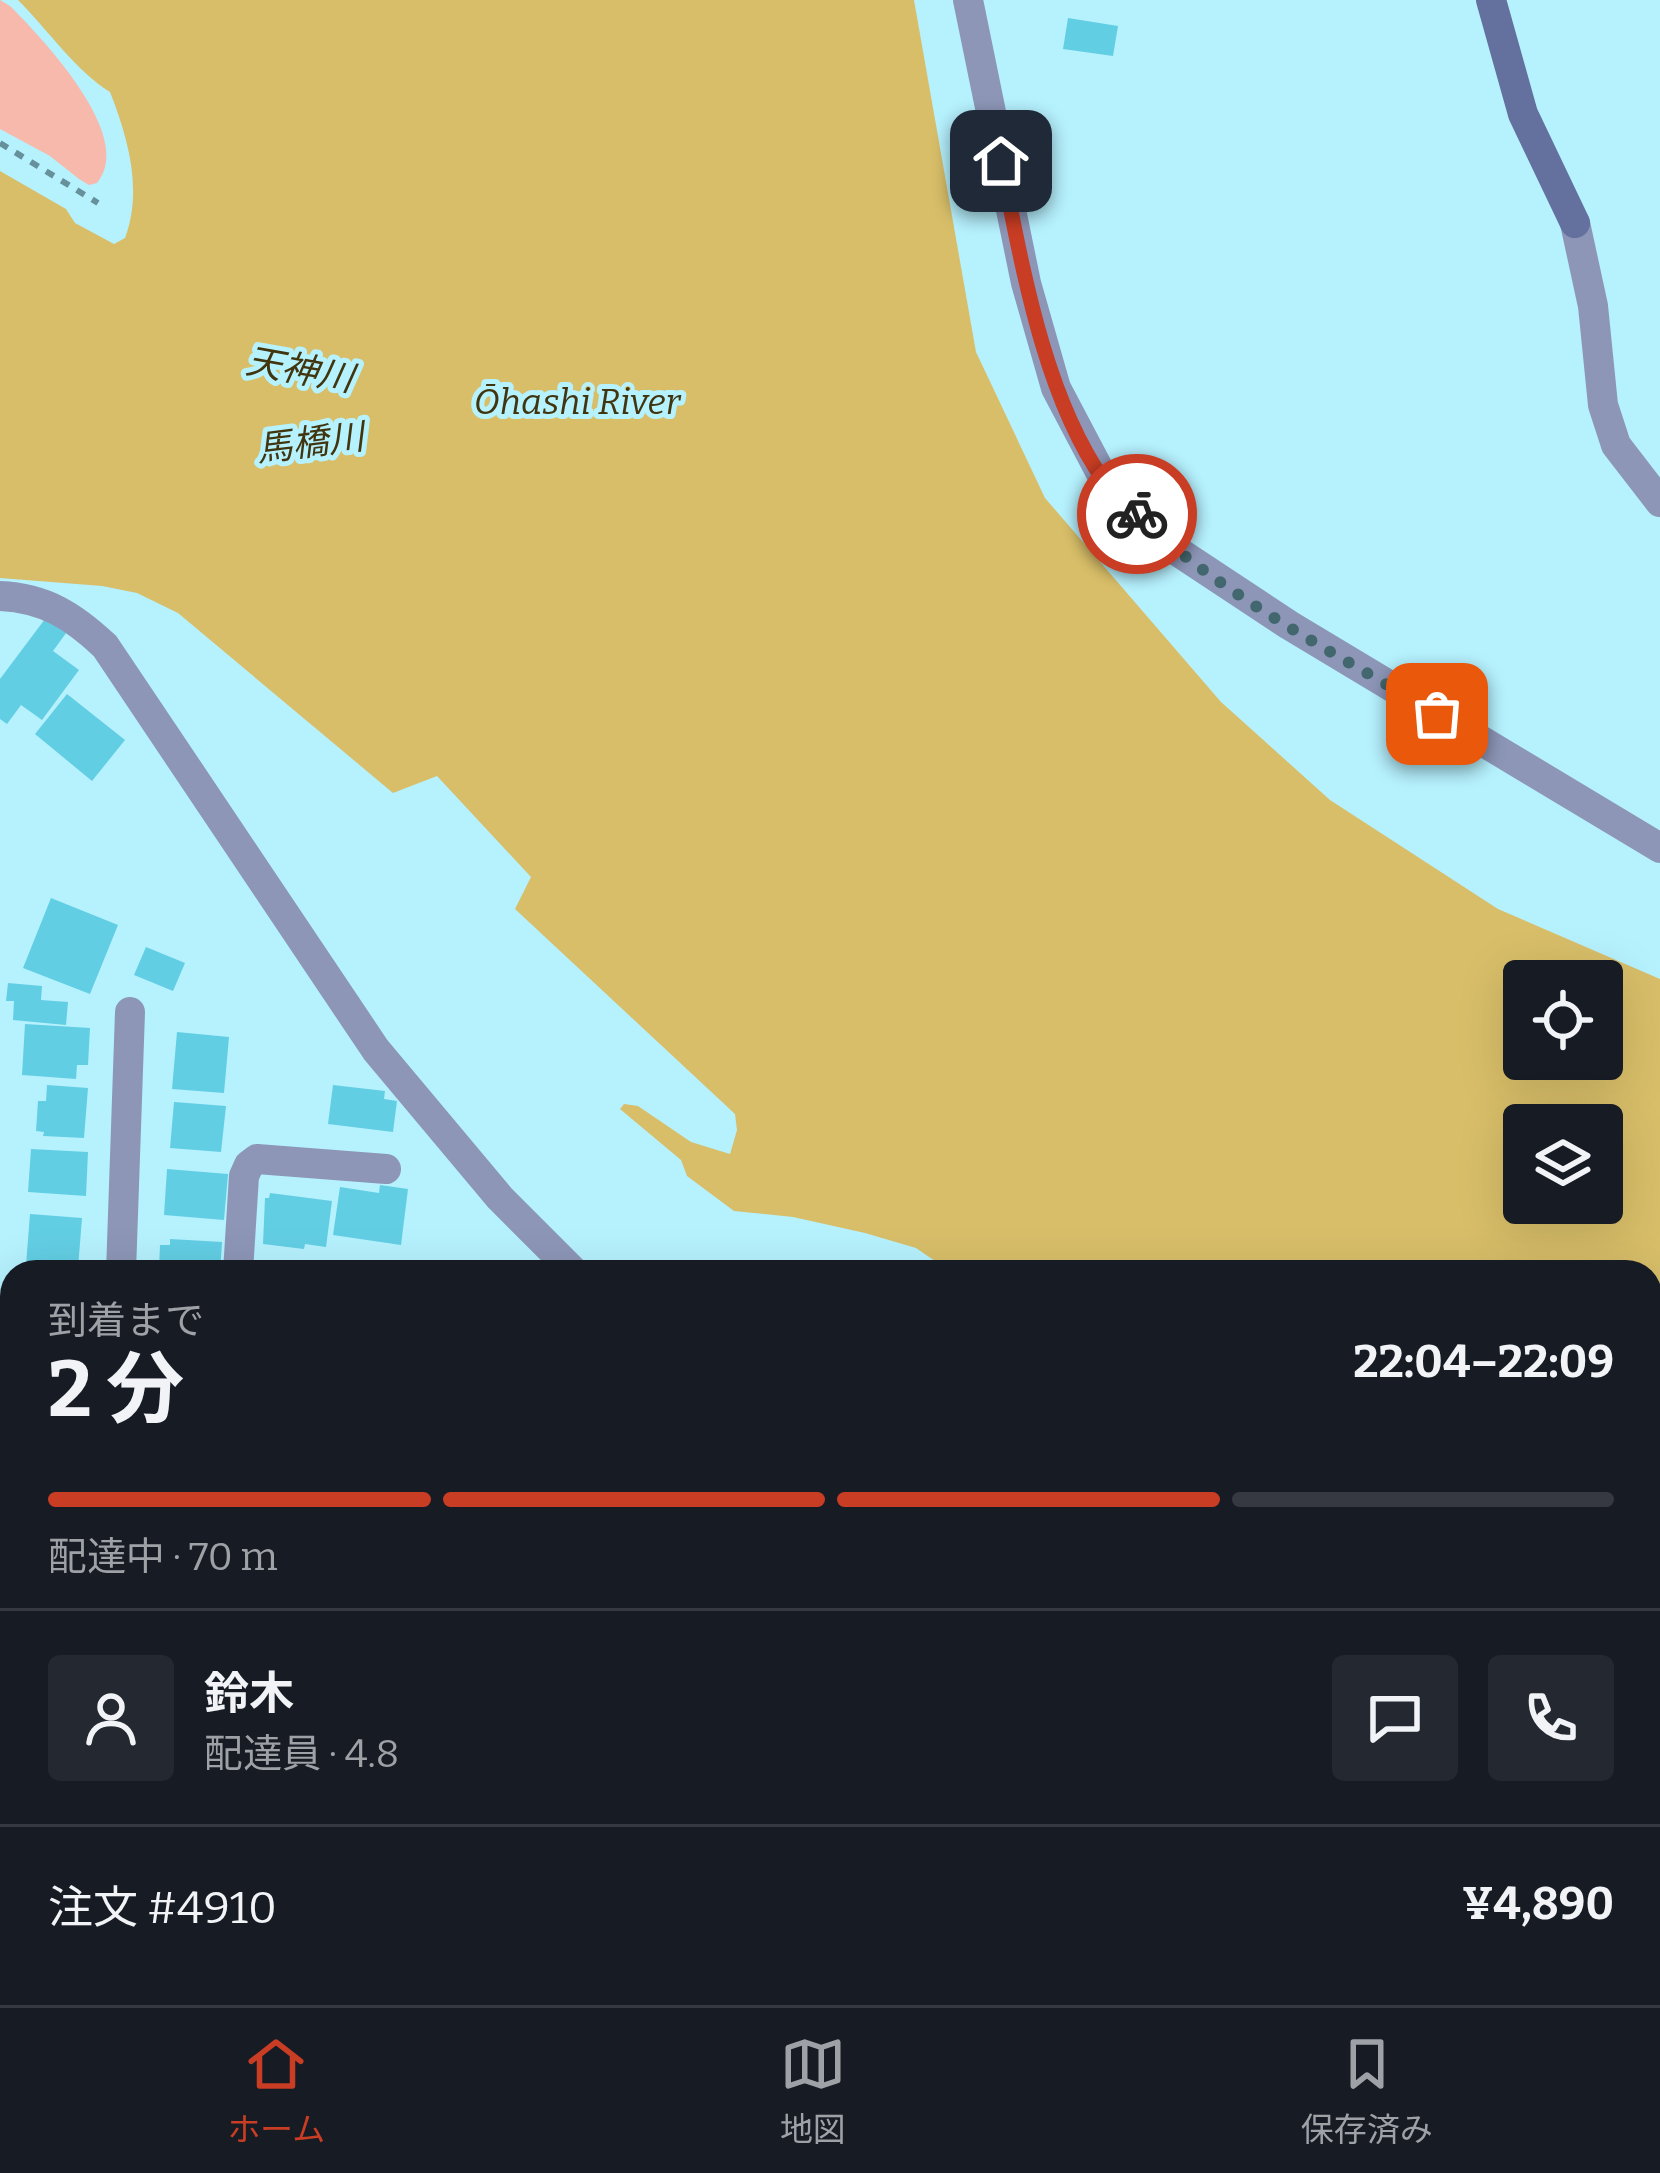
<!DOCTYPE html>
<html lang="ja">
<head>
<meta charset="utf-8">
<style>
	:root { --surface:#171b24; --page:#242831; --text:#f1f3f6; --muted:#9ea1a6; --line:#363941; --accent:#c83d23 }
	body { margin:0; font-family:Bitter,"Noto Sans JP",serif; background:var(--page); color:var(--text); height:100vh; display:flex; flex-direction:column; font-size:45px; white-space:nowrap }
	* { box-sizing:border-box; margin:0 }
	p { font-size:39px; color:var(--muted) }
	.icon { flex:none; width:66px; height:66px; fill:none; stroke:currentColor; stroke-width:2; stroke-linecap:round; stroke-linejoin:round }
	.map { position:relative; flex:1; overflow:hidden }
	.details { position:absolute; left:0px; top:1260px; width:1662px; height:747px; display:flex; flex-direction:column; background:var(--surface); border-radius:36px 36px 0 0; box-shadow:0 12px 48px #0002 }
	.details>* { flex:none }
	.tools { position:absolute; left:1503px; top:960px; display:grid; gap:24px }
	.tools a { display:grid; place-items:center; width:120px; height:120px; border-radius:12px; background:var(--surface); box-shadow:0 12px 48px #0002; font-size:60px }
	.pin { position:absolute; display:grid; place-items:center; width:102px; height:102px; color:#fff; margin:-51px; border-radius:24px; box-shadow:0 6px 18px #0006 }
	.courier { position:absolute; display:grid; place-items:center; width:120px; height:120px; margin:-60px; border:9px solid #c83d23; border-radius:50%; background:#fff; color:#222; box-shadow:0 3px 15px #0007 }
	.headline em { font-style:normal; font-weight:700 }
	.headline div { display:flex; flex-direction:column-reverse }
	.headline { display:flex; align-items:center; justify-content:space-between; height:204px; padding:0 48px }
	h1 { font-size:78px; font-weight:700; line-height:90px }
	.bar { display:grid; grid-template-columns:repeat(4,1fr); gap:18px 12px; align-content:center; height:144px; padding:0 48px }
	.bar i { height:15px; border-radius:9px; background:var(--line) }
	.bar .active { background:var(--accent) }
	.bar p { grid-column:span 4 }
	.line { display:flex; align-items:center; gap:30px; padding:0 48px; border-top:3px solid var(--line) }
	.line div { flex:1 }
	.round { display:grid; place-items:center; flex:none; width:126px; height:126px; border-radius:12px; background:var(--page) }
	.menu { display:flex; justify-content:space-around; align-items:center; height:168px; border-top:3px solid var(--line); background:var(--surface); font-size:33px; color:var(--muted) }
	.menu a { display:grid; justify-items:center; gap:6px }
	.menu .active { color:var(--accent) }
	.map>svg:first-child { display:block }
	.built { fill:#a1e1ee }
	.green { fill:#f7b9ab }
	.water { fill:#d8be69; fill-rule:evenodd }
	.building { fill:#62cee4 }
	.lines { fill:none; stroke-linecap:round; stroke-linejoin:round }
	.path { stroke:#66919b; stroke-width:6; stroke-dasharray:9 9; stroke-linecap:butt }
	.street { stroke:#8d96b7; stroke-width:30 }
	.secondary { stroke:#64709e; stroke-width:30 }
	.highway { stroke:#303b7c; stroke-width:36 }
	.rail { stroke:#456971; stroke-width:9; stroke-dasharray:18 9; stroke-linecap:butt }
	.done { stroke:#43676e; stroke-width:12; stroke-dasharray:0 21.6 }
	.route { stroke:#c83d23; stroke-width:15 }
	.labels { text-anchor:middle; stroke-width:10; stroke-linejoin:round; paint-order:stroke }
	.water-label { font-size:36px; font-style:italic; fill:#40350f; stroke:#b6f1fe }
</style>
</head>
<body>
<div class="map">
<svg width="1660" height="2005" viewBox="0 0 1660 2005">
	<rect width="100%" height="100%" fill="#b6f1fe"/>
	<polygon class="built" points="0,1661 12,1663 12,1995 80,1995 68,2005 0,2005"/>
	<g class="green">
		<path d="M0,0l10,6c31,31 127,131 87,177l-8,2 -10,-6 -29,-23 -50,-27z"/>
		<polygon points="92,1995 231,1995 288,2005 81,2005"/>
	</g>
	<path class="water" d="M18,0h896l62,352 69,146 176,204 109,98 168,109 162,70v718l-10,-5v-420h-699l-35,-24 -51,-15 -72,-16 -59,-6 -47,-35 -6,-16 -61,-51 4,-5 14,2 53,36 39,12 7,-24 -2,-16 -220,-205 16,-32 -94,-101 -44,17 -215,-180 -41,-20 -35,-7 -102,-8v-407l66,38 9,14 39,21 11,-6c18,-48 3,-100 -15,-146 -33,-20 -63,-63 -92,-92zM1602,981v78h-78v-78zM1602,1125v78h-78v-78z"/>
	<g class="building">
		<polygon points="1068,18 1118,26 1113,56 1063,49"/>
		<polygon points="48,615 69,629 53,651 79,670 42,720 21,705 7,724 0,719 0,679"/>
		<polygon points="67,694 125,740 92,781 35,734"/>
		<polygon points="51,898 118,925 90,994 23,968"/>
		<polygon points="146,947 185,963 173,991 134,975"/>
		<polygon points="8,983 42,986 41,1000 68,1002 66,1025 13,1020 14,1001 6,1001"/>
		<polygon points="25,1024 90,1028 88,1065 77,1065 76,1079 22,1075"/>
		<polygon points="177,1032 229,1037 224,1093 172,1089"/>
		<polygon points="47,1085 88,1088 84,1138 43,1136 44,1132 36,1131 38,1101 46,1101"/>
		<polygon points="333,1085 385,1091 384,1099 397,1101 393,1132 328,1124"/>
		<polygon points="174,1102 226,1106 221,1152 170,1148"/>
		<polygon points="31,1149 88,1152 86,1196 28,1192"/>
		<polygon points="167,1169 228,1174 224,1220 164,1215"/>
		<polygon points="380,1185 408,1189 401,1245 333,1235 340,1187 379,1193"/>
		<polygon points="270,1193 332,1201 326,1247 305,1244 304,1249 263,1244 265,1198 269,1198"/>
		<polygon points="30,1214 82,1218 78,1268 26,1265"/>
		<polygon points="170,1239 222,1242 220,1272 159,1269 160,1245 170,1245"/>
		<polygon points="0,1388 12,1391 12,1460 0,1457"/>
		<polygon points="0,1460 12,1463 10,1519 0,1516"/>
		<polygon points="0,1822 12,1825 11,2005 0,2005"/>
		<polygon points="306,1995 448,1995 446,2005 345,2005"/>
		<polygon points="1163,1995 1264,1995 1262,2005 1201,2005"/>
		<polygon points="1274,1995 1310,1995 1308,2005 1272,2005"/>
		<polygon points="1406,1995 1485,1995 1483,2005 1404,2005"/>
	</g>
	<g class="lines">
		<polyline class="path" points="0,143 98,203"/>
		<g class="street">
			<polyline points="968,0 1026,283 1056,388 1105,481 1168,545 1289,625 1660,848"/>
			<polyline points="1575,223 1593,306 1603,405 1616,445 1660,502"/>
			<path d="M0,596c45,2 73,20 105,50l271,404 124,148 74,74"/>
			<polyline points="121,1272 130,1012"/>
			<polyline points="238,1272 244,1176 249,1165 257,1159 386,1169"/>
			<polyline points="1111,1995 1114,2004 1120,2005"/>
			<polyline points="1544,2005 1545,1995"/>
		</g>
		<g class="secondary">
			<polyline points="1491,0 1523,114 1575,223"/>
			<polyline points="0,1353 12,1357"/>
			<polyline points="1650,1816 1660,1819"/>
		</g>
		<g class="highway">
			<polyline points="0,1627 12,1629"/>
			<polyline points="1650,1956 1660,1959"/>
		</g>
		<g class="rail">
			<polyline points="0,1537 12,1539"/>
			<polyline points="0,1556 12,1558"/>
			<polyline points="1650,1876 1660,1879"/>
			<polyline points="1650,1897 1660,1901"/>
		</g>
	</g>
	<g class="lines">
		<path class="done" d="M1137,514c78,78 205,143 300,200"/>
		<path class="route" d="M1001,161c21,103 42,233 103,320 9,12 23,22 33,33"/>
	</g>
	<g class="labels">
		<g class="water-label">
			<text transform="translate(300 369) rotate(10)" y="13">天神川</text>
			<text x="577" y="414">Ōhashi River</text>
			<text transform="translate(310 442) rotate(-7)" y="13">馬橋川</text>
		</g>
	</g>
</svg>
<div class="tools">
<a><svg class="icon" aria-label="locate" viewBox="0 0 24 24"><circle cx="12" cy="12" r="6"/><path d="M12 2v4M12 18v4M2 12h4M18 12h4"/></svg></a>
<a><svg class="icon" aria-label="layers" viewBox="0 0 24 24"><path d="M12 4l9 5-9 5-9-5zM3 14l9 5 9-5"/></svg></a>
</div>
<div class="pin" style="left:1437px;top:714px;background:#ea580c"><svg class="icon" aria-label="bag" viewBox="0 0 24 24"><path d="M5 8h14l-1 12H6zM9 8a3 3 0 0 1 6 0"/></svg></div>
<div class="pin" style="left:1001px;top:161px;background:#1f2937"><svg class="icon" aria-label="home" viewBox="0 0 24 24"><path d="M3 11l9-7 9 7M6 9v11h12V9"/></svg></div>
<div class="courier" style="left:1137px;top:514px"><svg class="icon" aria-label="bike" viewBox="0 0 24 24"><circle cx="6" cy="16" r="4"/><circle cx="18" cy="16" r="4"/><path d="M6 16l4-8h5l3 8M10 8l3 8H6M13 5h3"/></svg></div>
<section class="details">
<div class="headline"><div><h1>2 分</h1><p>到着まで</p></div><em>22:04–22:09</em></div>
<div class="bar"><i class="active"></i><i class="active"></i><i class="active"></i><i></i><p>配達中 · 70 m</p></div>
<div class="line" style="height:216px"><a class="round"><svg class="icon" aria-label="person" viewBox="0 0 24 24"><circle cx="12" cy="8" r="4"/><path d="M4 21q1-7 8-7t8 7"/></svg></a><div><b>鈴木</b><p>配達員 · 4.8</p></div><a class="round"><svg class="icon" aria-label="chat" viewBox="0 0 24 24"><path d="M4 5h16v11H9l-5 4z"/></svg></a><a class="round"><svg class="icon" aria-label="phone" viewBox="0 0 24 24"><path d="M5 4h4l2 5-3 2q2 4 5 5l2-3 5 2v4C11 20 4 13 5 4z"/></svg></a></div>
<div class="line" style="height:156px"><div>注文 #4910</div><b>¥4,890</b></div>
</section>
</div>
<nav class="menu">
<a class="active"><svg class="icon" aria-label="home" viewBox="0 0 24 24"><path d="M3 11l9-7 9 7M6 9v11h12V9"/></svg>ホーム</a>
<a><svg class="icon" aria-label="map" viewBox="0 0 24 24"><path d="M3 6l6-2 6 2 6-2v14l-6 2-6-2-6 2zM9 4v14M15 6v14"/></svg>地図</a>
<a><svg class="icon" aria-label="saved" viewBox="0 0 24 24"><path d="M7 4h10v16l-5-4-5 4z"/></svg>保存済み</a>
</nav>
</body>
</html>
